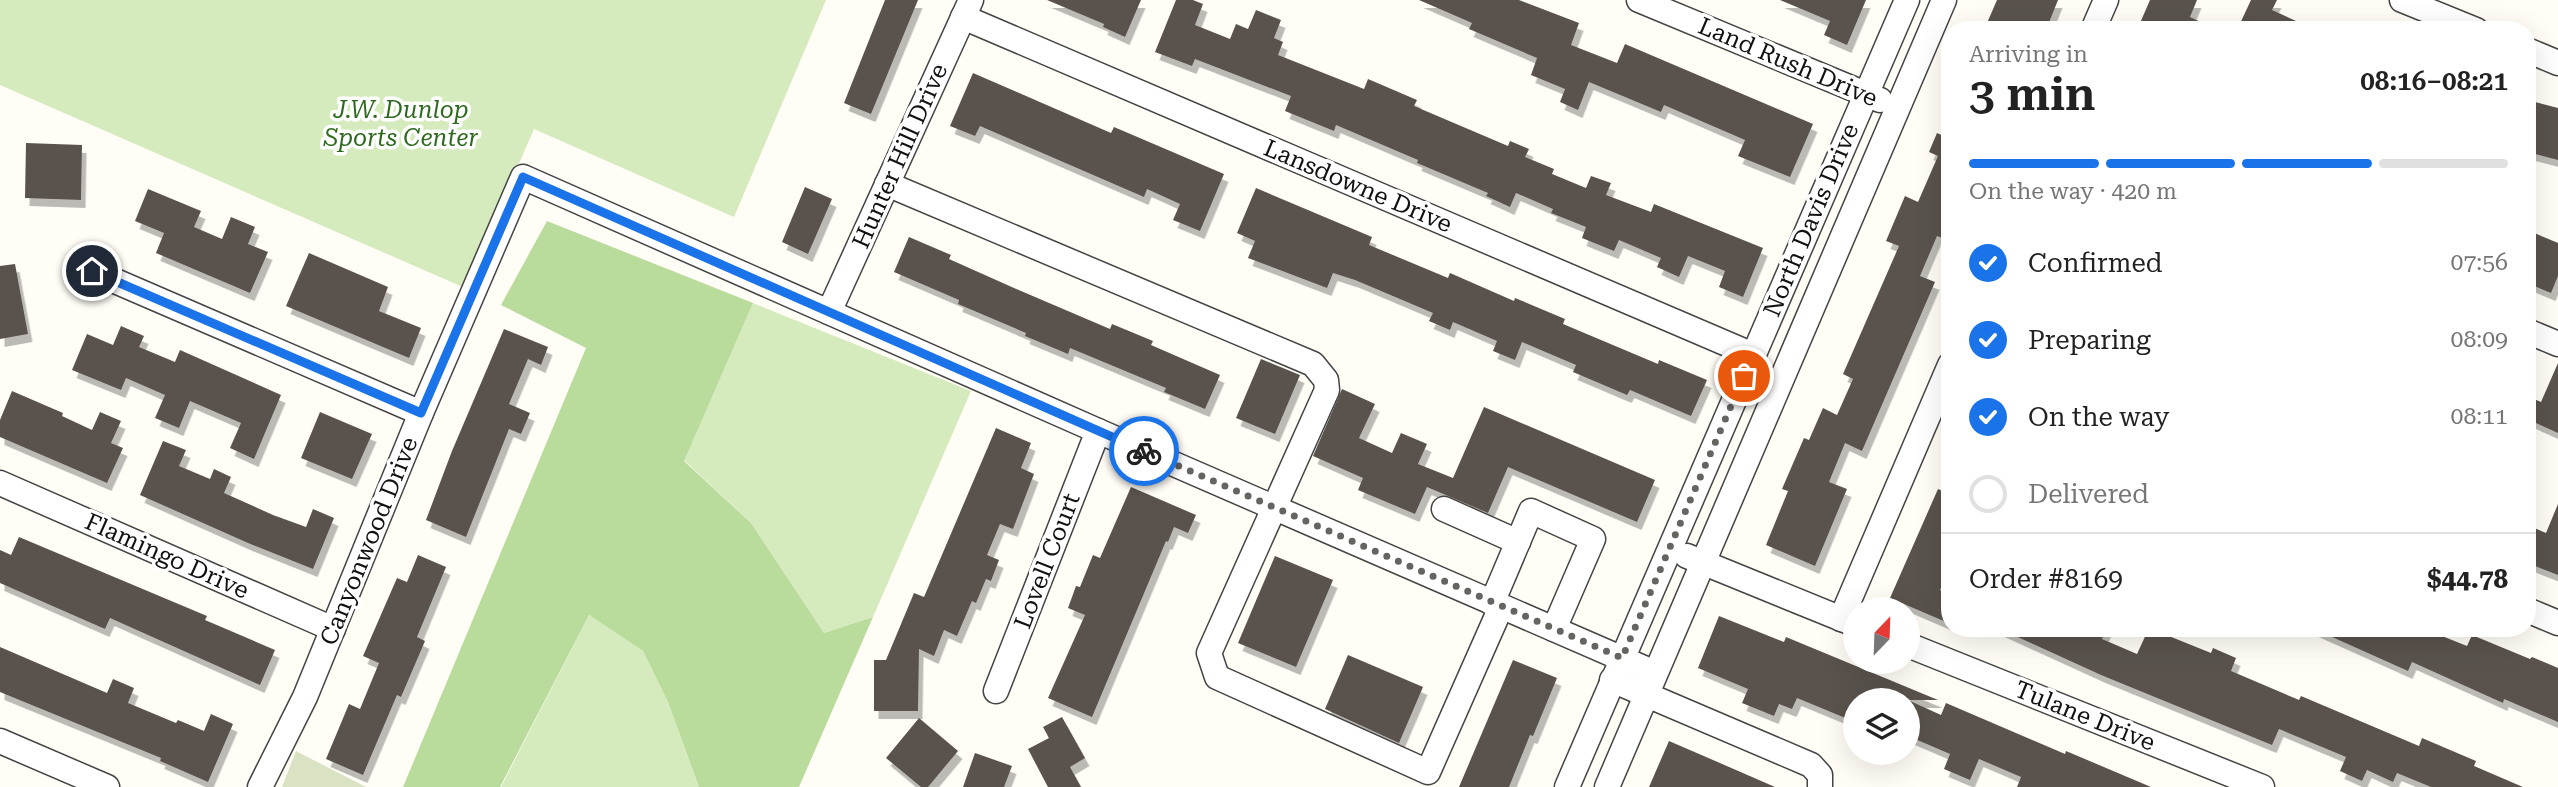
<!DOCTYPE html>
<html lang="en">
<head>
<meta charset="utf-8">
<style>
	:root { --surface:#fff; --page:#f2f2f2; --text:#222; --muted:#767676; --line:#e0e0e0; --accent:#1a73e8 }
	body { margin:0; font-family:"Roboto Serif",serif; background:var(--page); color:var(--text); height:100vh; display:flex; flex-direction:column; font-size:26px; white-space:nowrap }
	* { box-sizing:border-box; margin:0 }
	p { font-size:23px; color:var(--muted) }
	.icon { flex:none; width:38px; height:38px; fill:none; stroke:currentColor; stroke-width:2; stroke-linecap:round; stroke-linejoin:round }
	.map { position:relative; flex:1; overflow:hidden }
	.drawer { position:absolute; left:1941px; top:21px; width:595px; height:616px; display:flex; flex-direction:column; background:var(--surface); border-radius:28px; box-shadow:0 7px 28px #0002 }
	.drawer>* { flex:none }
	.needle { width:46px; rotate:23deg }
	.controls { position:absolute; left:1843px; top:597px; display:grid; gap:14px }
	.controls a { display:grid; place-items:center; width:77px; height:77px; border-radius:50%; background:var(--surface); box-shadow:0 7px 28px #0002; font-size:35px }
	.pin { position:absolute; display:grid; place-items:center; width:60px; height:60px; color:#fff; margin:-30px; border:4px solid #fff; border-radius:50%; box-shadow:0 2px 7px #0007 }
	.courier { position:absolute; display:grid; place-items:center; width:70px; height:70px; margin:-35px; border:5px solid #1a73e8; border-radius:50%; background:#fff; color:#222; box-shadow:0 2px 9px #0007 }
	.head em { font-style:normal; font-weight:600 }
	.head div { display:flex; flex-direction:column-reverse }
	.head { display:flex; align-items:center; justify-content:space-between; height:119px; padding:0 28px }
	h1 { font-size:46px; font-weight:600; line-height:52px }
	.bar { display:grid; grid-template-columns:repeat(4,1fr); gap:10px 7px; align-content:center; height:84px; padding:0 28px }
	.bar i { height:9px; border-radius:5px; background:var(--line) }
	.bar .active { background:var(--accent) }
	.bar p { grid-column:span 4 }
	.line { display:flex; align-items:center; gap:18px; padding:0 28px; border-top:2px solid var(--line) }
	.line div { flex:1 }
	ol { padding:0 28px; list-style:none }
	li { display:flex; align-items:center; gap:21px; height:77px }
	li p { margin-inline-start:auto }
	li .icon { padding:7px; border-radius:50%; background:var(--accent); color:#fff; stroke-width:4 }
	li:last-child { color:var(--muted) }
	li i { width:38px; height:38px; border:4px solid var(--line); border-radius:50% }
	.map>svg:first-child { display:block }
	.green { fill:#d5ebbd }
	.forest { fill:#b9dc9c }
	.cemetery { fill:#d9e3c4 }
	.building { fill:#5a524d; filter:url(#shadow) }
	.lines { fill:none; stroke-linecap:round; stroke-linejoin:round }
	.minor-casing { stroke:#444; stroke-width:27 }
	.minor { stroke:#fff; stroke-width:24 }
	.done { stroke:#646461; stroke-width:7; stroke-dasharray:0 12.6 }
	.route { stroke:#1a73e8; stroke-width:9 }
	.labels { text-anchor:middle; stroke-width:7; stroke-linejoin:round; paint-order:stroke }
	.street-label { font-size:24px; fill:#111; stroke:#fff }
	.park-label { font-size:24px; font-style:italic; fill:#2f6b1f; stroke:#fff }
</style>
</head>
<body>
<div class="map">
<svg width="2558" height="787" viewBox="0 0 2558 787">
	<defs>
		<filter id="shadow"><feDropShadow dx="4.5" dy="8" stdDeviation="0" flood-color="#0004"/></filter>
	</defs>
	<rect width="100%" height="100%" fill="#fffdf5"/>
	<g class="green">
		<polygon points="0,0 826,0 734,217 534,129 465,288 0,85"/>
		<polygon points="753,303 971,391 873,617 824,633 751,523 684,460"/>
		<polygon points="589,615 643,651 668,702 699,787 501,787"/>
	</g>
	<polygon class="forest" points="547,221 753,303 684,461 751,523 824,633 873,617 799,787 699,787 668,702 643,651 589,615 500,787 403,787 586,348 501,305"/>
	<polygon class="cemetery" points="296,751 366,787 282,787"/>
	<g class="building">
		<polygon points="885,0 918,0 871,114 844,103"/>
		<polygon points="1047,0 1141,0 1125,37 1103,27 1104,24"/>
		<polygon points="1176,0 1193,0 1203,4 1195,25 1230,39 1236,24 1248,29 1256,10 1281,20 1274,38 1283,42 1278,55 1364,89 1368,79 1417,100 1414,106 1508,146 1510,141 1529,149 1525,157 1554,169 1552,174 1586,188 1591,176 1611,183 1606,195 1651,212 1654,204 1763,248 1743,297 1719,287 1725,271 1688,256 1679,277 1657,267 1661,258 1619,240 1614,251 1582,238 1586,227 1551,213 1553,209 1516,193 1510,207 1486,196 1488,193 1417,163 1418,160 1336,125 1334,131 1285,111 1291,96 1195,59 1192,66 1155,52"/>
		<polygon points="1419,0 1519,0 1579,23 1571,45 1617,63 1625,44 1813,124 1790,177 1738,156 1745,140 1664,105 1661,112 1589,82 1578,110 1560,102 1565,89 1531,75 1537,58 1469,29 1472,23"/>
		<polygon points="1780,0 1866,0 1847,45 1824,35 1830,21"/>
		<polygon points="1997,0 2058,0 2046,30 1984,30"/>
		<polygon points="2150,0 2197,0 2190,17 2218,30 2137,30"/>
		<polygon points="2251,0 2277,0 2272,10 2316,30 2237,30"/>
		<polygon points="973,73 1111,133 1114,127 1224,174 1200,231 1173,220 1180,204 1147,189 1144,197 980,126 975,136 950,126"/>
		<polygon points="2527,100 2558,108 2558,160 2527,152"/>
		<polygon points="1950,130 1950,241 1937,236 1920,276 1935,282 1862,451 1845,443 1829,482 1847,489 1815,566 1766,545 1788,491 1782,489 1804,438 1809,440 1823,408 1837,415 1853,379 1843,374 1899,246 1886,241 1905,196 1918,202 1938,156 1929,152 1937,133 1946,137"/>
		<polygon points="26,143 82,145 81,200 25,198"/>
		<polygon points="805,187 832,199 808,254 782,242"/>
		<polygon points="1256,188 1372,237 1369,245 1448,278 1450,273 1514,301 1515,298 1565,319 1563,324 1658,364 1659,360 1707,380 1691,416 1630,390 1627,395 1573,372 1576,365 1522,342 1515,360 1493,351 1497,341 1453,322 1450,330 1429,321 1433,313 1355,280 1333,273 1327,288 1248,258 1255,241 1237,233"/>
		<polygon points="148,189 201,211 194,227 222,239 231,217 255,227 248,244 268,252 250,293 156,253 164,233 135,221"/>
		<polygon points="2527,230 2558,243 2558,276 2551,293 2527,283"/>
		<polygon points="909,237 951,255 949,259 1014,288 1110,329 1112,324 1153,341 1151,345 1220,375 1205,409 1164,392 1166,388 1070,348 1068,354 1025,336 1026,333 958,304 959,300 894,272"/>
		<polygon points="309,253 388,287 379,311 421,328 409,358 286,306"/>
		<polygon points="15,264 28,334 0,339 0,266"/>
		<polygon points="121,326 144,336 139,347 175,362 180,350 281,395 254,459 230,448 241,423 190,401 179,428 155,418 165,395 126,378 121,390 72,370 87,334 113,345"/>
		<polygon points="504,329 548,347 541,365 528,359 509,404 530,413 521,434 509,429 466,537 426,520 452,451"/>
		<polygon points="1261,359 1300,375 1275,434 1236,418"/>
		<polygon points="2558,363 2558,433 2527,419 2527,396 2541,402"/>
		<polygon points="1342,389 1375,404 1359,438 1392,453 1401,433 1427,444 1418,464 1453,478 1484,407 1655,480 1637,522 1508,467 1488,513 1427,487 1415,514 1358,490 1363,478 1313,456"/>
		<polygon points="12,391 63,413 62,416 92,430 100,412 121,421 111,443 123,448 107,483 0,437 0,420"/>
		<polygon points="320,412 372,434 352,479 301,458"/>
		<polygon points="996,428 1031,443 1021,468 1034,474 1013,529 1000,524 987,555 999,560 991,581 986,579 976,603 972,601 957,636 944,630 934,656 919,649 918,711 874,711 874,660 886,660 914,593 924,597"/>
		<polygon points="163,441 186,450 179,466 210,479 214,469 231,477 224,493 273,515 306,527 313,509 334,518 313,569 248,543 140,495"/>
		<polygon points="1131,487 1196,515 1188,533 1174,527 1168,542 1166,541 1092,717 1048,698 1085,615 1068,608 1076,586 1080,587 1093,555 1100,558"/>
		<polygon points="1938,489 1950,494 1950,568 1940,590 1950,594 1950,612 1946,622 1890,598"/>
		<polygon points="2558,504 2558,575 2527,563 2527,525 2546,533"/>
		<polygon points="19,537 207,616 205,620 275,650 260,685 110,618 105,629 0,583 0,550 11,555"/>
		<polygon points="418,555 446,567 417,637 425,641 401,697 397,695 363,775 326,759 349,704 360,709 379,663 363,656 397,578 407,582"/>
		<polygon points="1275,556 1333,580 1296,667 1238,643"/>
		<polygon points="1719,616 1784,642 1786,637 1938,700 1855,700 1855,722 1797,698 1792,709 1779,704 1774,716 1742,703 1748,689 1698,668"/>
		<polygon points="1998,628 2107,628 2102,639 2137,654 2149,628 2211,653 2213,648 2236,658 2231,671 2299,700 2301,696 2419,746 2422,738 2476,761 2474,766 2523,787 2431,787 2397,773 2393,782 2367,770 2362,781 2340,771 2346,757 2279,729 2272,745 2101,675"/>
		<polygon points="2312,628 2422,628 2467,646 2472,635 2530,659 2532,657 2558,668 2558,722 2504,699 2503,703 2412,662 2408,671"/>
		<polygon points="0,647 107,693 113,679 134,688 128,703 176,723 178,720 204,731 211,714 233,724 208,782 160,761 161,758 0,692"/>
		<polygon points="1348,655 1423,687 1399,743 1325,709"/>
		<polygon points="1513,660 1557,678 1533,736 1530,735 1509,787 1459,787"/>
		<polygon points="1908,700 1941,715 1946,703 2065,754 2066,751 2151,787 2017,787 2021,777 1979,759 1970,780 1944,769 1950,754 1908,736"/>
		<polygon points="1062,717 1085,758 1070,767 1081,787 1048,787 1028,749 1049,738 1043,727"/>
		<polygon points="919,718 958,751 928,787 921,787 886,758"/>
		<polygon points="1669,741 1713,760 1775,787 1649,787"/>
		<polygon points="975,753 1012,766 1004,787 963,787"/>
	</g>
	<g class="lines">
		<g class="minor-casing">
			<g id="minor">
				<polyline points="1639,0 1880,100"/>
				<polyline points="2402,0 2476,30"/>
				<polyline points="963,17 1753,355"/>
				<polyline points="2093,30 2106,0"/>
				<polyline points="2527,50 2558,63"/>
				<polyline points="887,184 1313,364 1326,380 1327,390 1209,653 1217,677 1428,772 1501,607"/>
				<polyline points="92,271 421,413"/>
				<polyline points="829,312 971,0"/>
				<polyline points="2527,331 2558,344"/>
				<polyline points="0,483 333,629"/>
				<polyline points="1444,509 1518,542"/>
				<polyline points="1687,556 1854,624"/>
				<polyline points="1492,603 1531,511 1593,539 1554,629"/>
				<polyline points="2527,610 2558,623"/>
				<polyline points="1841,619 1950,365"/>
				<polyline points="1908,645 2262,787"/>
				<polyline points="1612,680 1811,765 1820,775 1820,787"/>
				<polyline points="996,691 1098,431"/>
				<polyline points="0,741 107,787"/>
				<polyline points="260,787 305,697 421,413 523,177 1098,431 1655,673"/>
				<polyline points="1567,787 1907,0"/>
				<polyline points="1607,787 1944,0"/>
			</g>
		</g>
		<use href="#minor" class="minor"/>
	</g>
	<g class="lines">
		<polyline class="done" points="1144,451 1622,658 1744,376"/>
		<polyline class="route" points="92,271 421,413 523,177 1144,451"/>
	</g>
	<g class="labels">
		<g class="street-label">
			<text transform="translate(1788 62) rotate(23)" y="8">Land Rush Drive</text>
			<text transform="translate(900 156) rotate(-66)" y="8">Hunter Hill Drive</text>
			<text transform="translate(1358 186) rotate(23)" y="8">Lansdowne Drive</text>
			<text transform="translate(1811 220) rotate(-67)" y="8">North Davis Drive</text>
			<text transform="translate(369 541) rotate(-68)" y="8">Canyonwood Drive</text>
			<text transform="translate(167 556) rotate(24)" y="8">Flamingo Drive</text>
			<text transform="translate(1047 561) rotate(-69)" y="8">Lovell Court</text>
			<text transform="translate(2085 716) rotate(22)" y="8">Tulane Drive</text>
		</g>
		<g class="park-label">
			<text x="401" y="118">J.W. Dunlop<tspan x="401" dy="28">Sports Center</tspan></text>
		</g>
	</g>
</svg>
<div class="controls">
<a><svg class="needle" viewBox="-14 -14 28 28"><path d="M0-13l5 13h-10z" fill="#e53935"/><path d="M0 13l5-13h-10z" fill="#767676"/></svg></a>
<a><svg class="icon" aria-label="layers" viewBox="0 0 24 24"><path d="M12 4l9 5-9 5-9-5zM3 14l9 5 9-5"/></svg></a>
</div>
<div class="pin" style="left:1744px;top:376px;background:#ea580c"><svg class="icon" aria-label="bag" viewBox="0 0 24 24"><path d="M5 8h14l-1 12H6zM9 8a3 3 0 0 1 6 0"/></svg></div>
<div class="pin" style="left:92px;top:271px;background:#1f2937"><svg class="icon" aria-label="home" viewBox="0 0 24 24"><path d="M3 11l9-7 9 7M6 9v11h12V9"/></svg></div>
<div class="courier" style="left:1144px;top:451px"><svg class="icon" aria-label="bike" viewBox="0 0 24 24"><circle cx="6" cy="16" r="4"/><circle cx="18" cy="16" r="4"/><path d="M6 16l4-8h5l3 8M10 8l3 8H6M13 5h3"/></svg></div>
<section class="drawer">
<div class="head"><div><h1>3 min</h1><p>Arriving in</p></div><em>08:16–08:21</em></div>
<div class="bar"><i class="active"></i><i class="active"></i><i class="active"></i><i></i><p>On the way · 420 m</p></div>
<ol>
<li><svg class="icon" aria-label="check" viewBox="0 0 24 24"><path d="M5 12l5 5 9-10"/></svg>Confirmed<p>07:56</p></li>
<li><svg class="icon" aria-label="check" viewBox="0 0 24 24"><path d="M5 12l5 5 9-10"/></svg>Preparing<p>08:09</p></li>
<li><svg class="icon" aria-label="check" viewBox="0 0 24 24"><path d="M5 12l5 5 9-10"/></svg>On the way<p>08:11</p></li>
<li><i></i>Delivered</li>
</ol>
<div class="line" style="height:91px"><div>Order #8169</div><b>$44.78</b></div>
</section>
</div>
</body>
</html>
